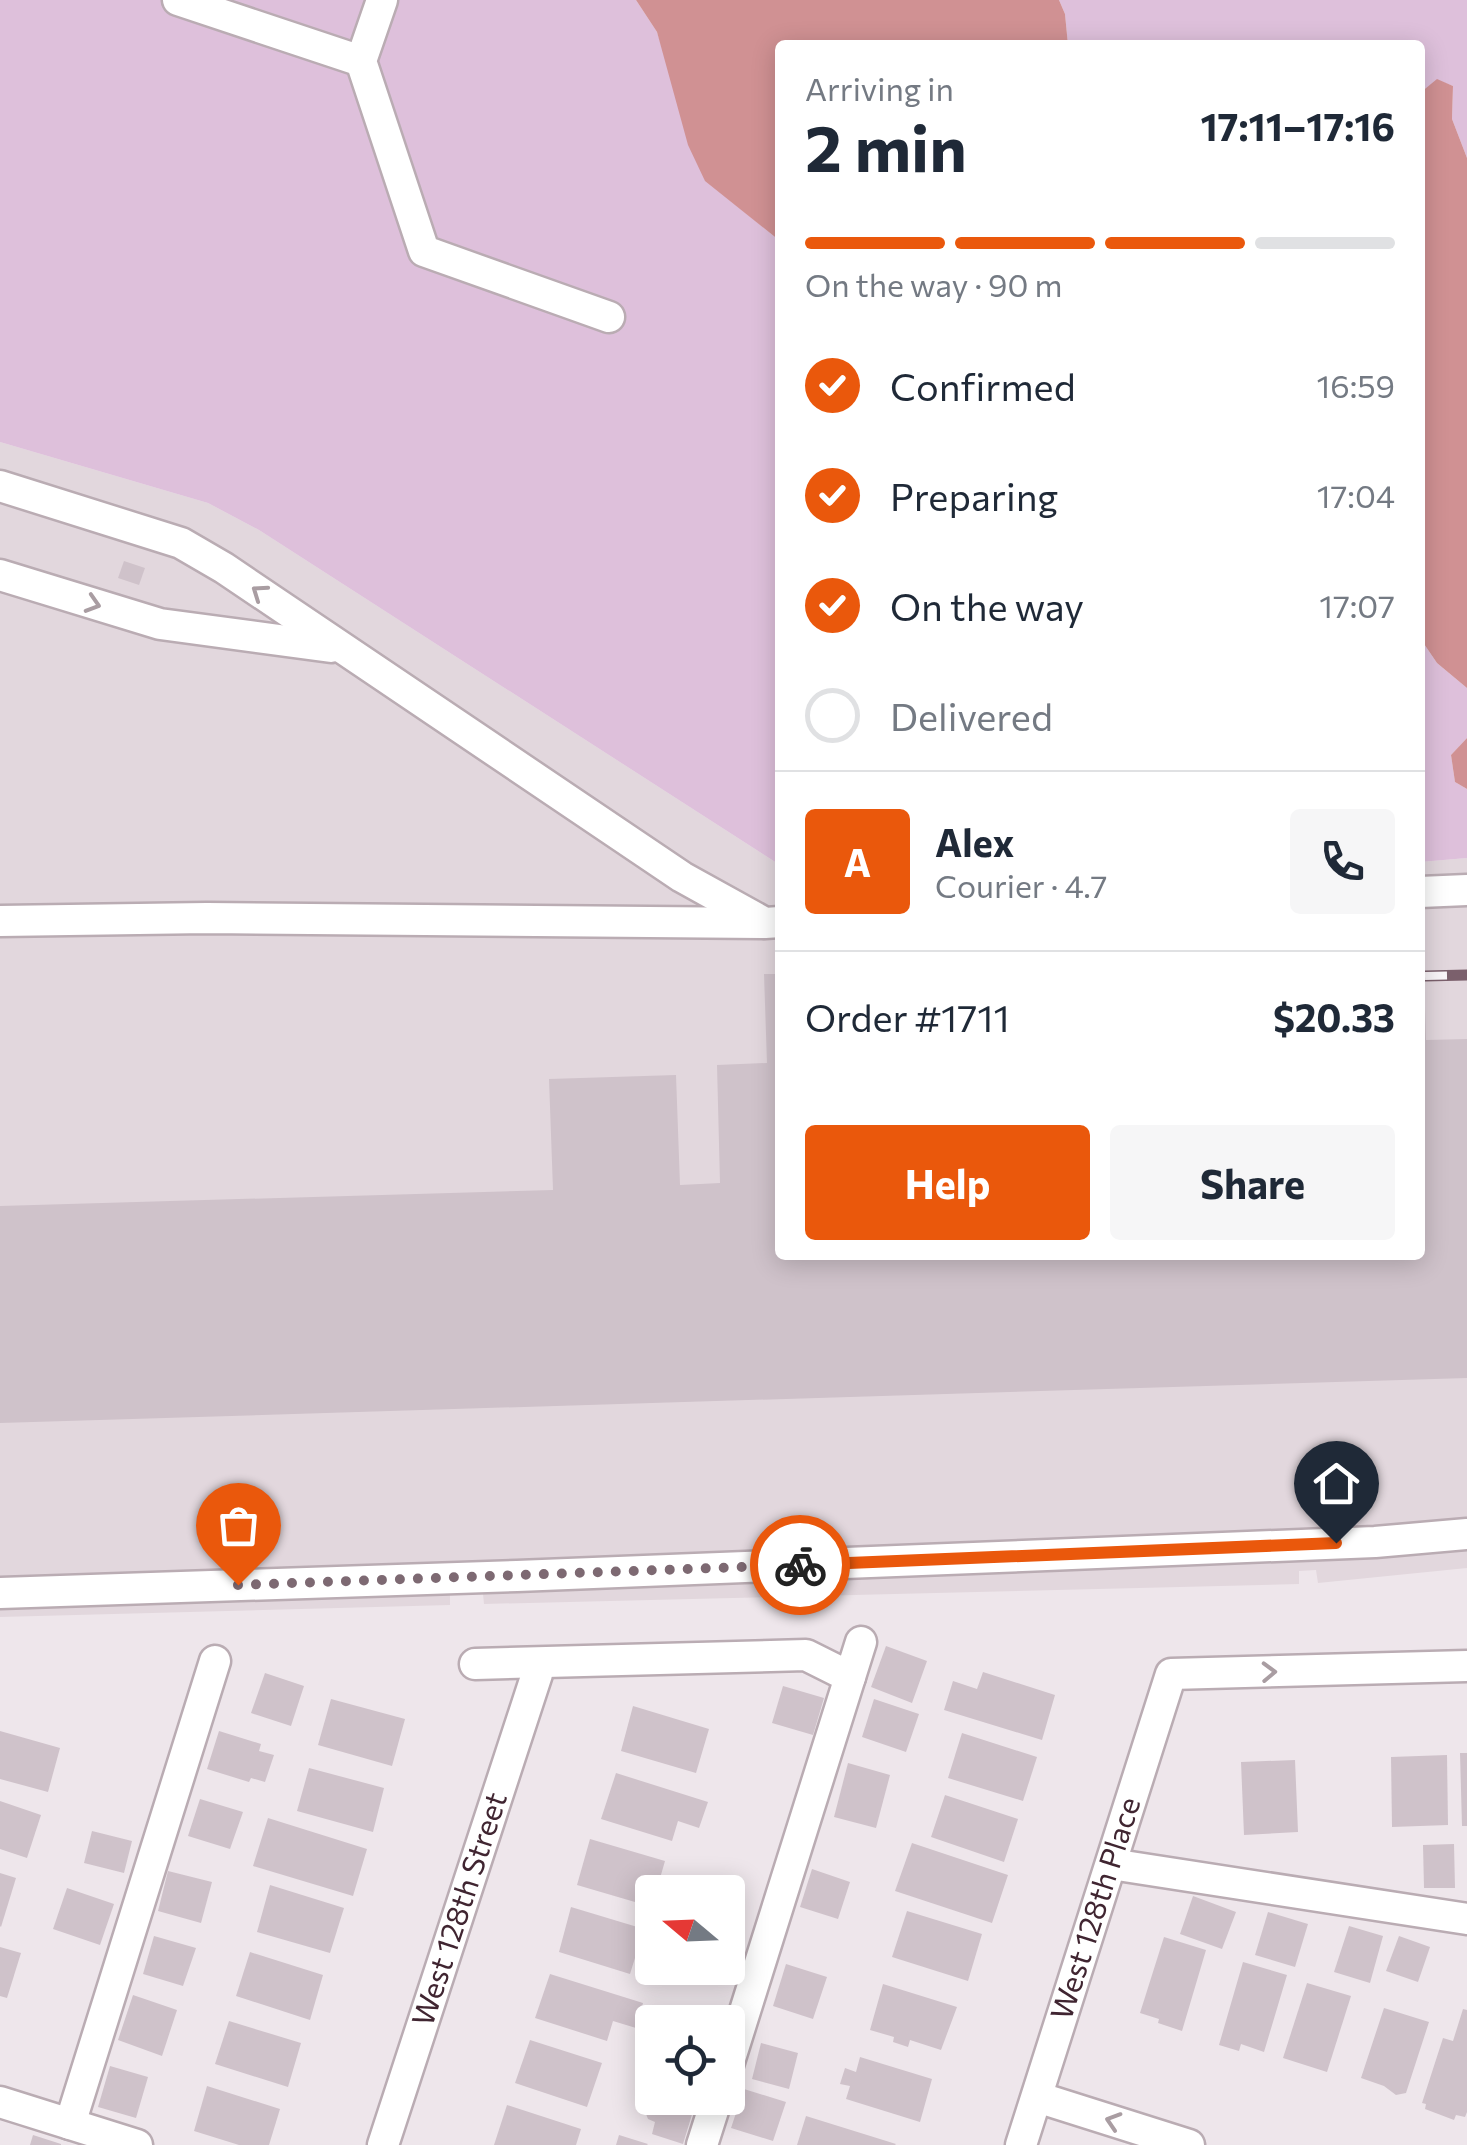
<!DOCTYPE html>
<html lang="en">
<head>
<meta charset="utf-8">
<style>
	:root { --surface:#fff; --page:#f6f6f7; --text:#1f2937; --muted:#747a83; --line:#e0e1e3; --accent:#ea580c }
	body { margin:0; font-family:Commissioner,sans-serif; background:var(--page); color:var(--text); height:100vh; display:flex; flex-direction:column; font-size:38px; white-space:nowrap }
	* { box-sizing:border-box; margin:0 }
	p { font-size:32px; color:var(--muted) }
	.icon { flex:none; width:55px; height:55px; fill:none; stroke:currentColor; stroke-width:2; stroke-linecap:round; stroke-linejoin:round }
	.map { position:relative; flex:1; overflow:hidden }
	.details { position:absolute; left:775px; top:40px; width:650px; height:1220px; display:flex; flex-direction:column; background:var(--surface); border-radius:10px; box-shadow:0 5px 25px #0003 }
	.details>* { flex:none }
	.needle { width:65px; rotate:289deg }
	.controls { position:absolute; left:635px; top:1875px; display:grid; gap:20px }
	.controls a { display:grid; place-items:center; width:110px; height:110px; border-radius:10px; background:var(--surface); box-shadow:0 5px 25px #0003; font-size:50px }
	.pin { position:absolute; display:grid; place-items:center; width:85px; height:85px; color:#fff; margin:-102px -42px; border-radius:50% 50% 50% 0; rotate:-45deg; box-shadow:0 0 10px #0007 }
	.pin .icon { rotate:45deg }
	.courier { position:absolute; display:grid; place-items:center; width:100px; height:100px; margin:-50px; border:8px solid #ea580c; border-radius:50%; background:#fff; color:#222; box-shadow:0 2px 12px #0007 }
	.summary em { font-style:normal; font-weight:700 }
	.summary div { display:flex; flex-direction:column-reverse }
	.summary { display:flex; align-items:center; justify-content:space-between; height:170px; padding:0 30px }
	h1 { font-size:65px; font-weight:700; line-height:75px }
	.bar { display:grid; grid-template-columns:repeat(4,1fr); gap:15px 10px; align-content:center; height:120px; padding:0 30px }
	.bar i { height:12px; border-radius:8px; background:var(--line) }
	.bar .selected { background:var(--accent) }
	.bar p { grid-column:span 4 }
	.line { display:flex; align-items:center; gap:25px; padding:0 30px; border-top:2px solid var(--line) }
	.line div { flex:1 }
	.round { display:grid; place-items:center; flex:none; width:105px; height:105px; border-radius:10px; background:var(--page) }
	ol { padding:0 30px; list-style:none }
	li { display:flex; align-items:center; gap:30px; height:110px }
	li p { margin-inline-start:auto }
	li .icon { padding:10px; border-radius:50%; background:var(--accent); color:#fff; stroke-width:4 }
	li:last-child { color:var(--muted) }
	li i { width:55px; height:55px; border:5px solid var(--line); border-radius:50% }
	.action { display:flex; gap:20px; margin-top:auto; padding:20px 30px }
	.action a { flex:1; height:115px; border-radius:10px; background:var(--accent); color:#fff; font-size:40px; font-weight:700; line-height:115px; text-align:center }
	.action a+a { background:var(--page); color:var(--text) }
	.map>svg:first-child { display:block }
	.built { fill:#e2d7dd }
	.green { fill:#dec0db }
	.water { fill:#d09193 }
	.building { fill:#cfc2ca }
	.lines { fill:none; stroke-linecap:round; stroke-linejoin:round }
	.minor-casing { stroke:#baacb3; stroke-width:35 }
	.minor { stroke:#fff; stroke-width:30 }
	.rail-casing { stroke:#7b606c; stroke-width:11 }
	.rail { stroke:#faf6f9; stroke-width:8; stroke-dasharray:22; stroke-linecap:butt }
	.oneway { stroke:#a99da2 }
	.done { stroke:#7d6972; stroke-width:10; stroke-dasharray:0 18 }
	.route { stroke:#ea580c; stroke-width:12 }
	.labels { text-anchor:middle; stroke-width:8; stroke-linejoin:round; paint-order:stroke }
	.street-label { font-size:30px; fill:#402531; stroke:#faf6f9 }
</style>
</head>
<body>
<div class="map">
<svg width="1467" height="2145" viewBox="0 0 1467 2145">
	<rect width="100%" height="100%" fill="#eee6eb"/>
	<polygon class="built" points="0,442 208,503 259,530 780,865 780,1255 1420,1255 1420,862 1467,858 1467,1568 1318,1583 1316,1570 1299,1571 1299,1584 484,1604 483,1594 450,1594 450,1605 0,1617"/>
	<g class="green">
		<polygon points="0,0 636,0 657,32 705,180 780,241 780,865 259,530 208,503 0,442"/>
		<polygon points="1059,0 1467,0 1467,158 1452,119 1453,86 1437,80 1420,93 1420,45 1068,45 1065,14"/>
		<polygon points="1420,638 1437,663 1467,688 1467,738 1451,755 1455,782 1467,789 1467,858 1420,862"/>
	</g>
	<g class="water">
		<polygon points="636,0 1059,0 1065,14 1068,45 780,45 780,241 705,181 688,145 657,32"/>
		<polygon points="1437,79 1453,86 1452,119 1467,158 1467,688 1437,663 1420,638 1420,93"/>
		<polygon points="1467,738 1467,789 1455,782 1451,755"/>
	</g>
	<g class="building">
		<polygon points="124,561 145,568 139,585 118,578"/>
		<polygon points="1420,939 1423,939 1426,1040 1467,1039 1467,1378 0,1423 0,1206 553,1190 549,1079 676,1075 680,1185 720,1183 717,1065 767,1063 764,974 780,974 780,1255 1420,1255"/>
		<polygon points="886,1646 927,1661 912,1703 871,1687"/>
		<polygon points="983,1672 1055,1695 1042,1740 944,1710 953,1681 977,1689"/>
		<polygon points="265,1673 304,1686 291,1726 251,1713"/>
		<polygon points="783,1686 824,1698 813,1735 772,1723"/>
		<polygon points="331,1699 405,1719 392,1766 318,1745"/>
		<polygon points="874,1699 919,1714 906,1752 862,1737"/>
		<polygon points="633,1706 709,1729 696,1773 621,1751"/>
		<polygon points="0,1731 60,1748 48,1792 0,1779"/>
		<polygon points="219,1731 261,1744 259,1751 274,1755 265,1782 251,1778 249,1782 207,1769"/>
		<polygon points="962,1733 1037,1757 1023,1801 948,1778"/>
		<polygon points="1460,1753 1467,1753 1467,1826 1462,1826"/>
		<polygon points="1447,1755 1448,1825 1392,1827 1391,1757"/>
		<polygon points="1295,1760 1298,1832 1244,1835 1241,1762"/>
		<polygon points="848,1763 890,1775 876,1828 834,1817"/>
		<polygon points="309,1768 384,1788 373,1832 297,1811"/>
		<polygon points="616,1773 708,1802 699,1828 678,1821 672,1841 601,1819"/>
		<polygon points="945,1795 1018,1819 1004,1862 931,1837"/>
		<polygon points="200,1799 243,1812 230,1849 188,1836"/>
		<polygon points="0,1801 41,1815 27,1858 0,1849"/>
		<polygon points="268,1818 367,1849 353,1896 253,1866"/>
		<polygon points="92,1831 132,1841 124,1873 84,1863"/>
		<polygon points="590,1839 665,1861 656,1892 652,1892 652,1907 577,1885"/>
		<polygon points="912,1843 1008,1875 992,1923 895,1891"/>
		<polygon points="1454,1844 1455,1888 1424,1888 1423,1845"/>
		<polygon points="812,1869 850,1882 838,1919 800,1907"/>
		<polygon points="168,1871 212,1882 201,1923 158,1911"/>
		<polygon points="0,1873 16,1878 1,1927 0,1926"/>
		<polygon points="270,1885 344,1908 330,1953 257,1932"/>
		<polygon points="67,1888 114,1904 100,1945 53,1929"/>
		<polygon points="1193,1896 1236,1912 1222,1949 1180,1934"/>
		<polygon points="571,1907 644,1929 630,1974 559,1952"/>
		<polygon points="728,1910 745,1915 734,1950 728,1947"/>
		<polygon points="907,1911 982,1934 968,1981 892,1957"/>
		<polygon points="1268,1912 1308,1924 1295,1967 1255,1955"/>
		<polygon points="1349,1926 1383,1936 1370,1983 1334,1972"/>
		<polygon points="154,1936 196,1948 183,1986 143,1974"/>
		<polygon points="1399,1936 1430,1947 1418,1982 1386,1971"/>
		<polygon points="1164,1937 1206,1950 1182,2031 1158,2023 1159,2019 1140,2013"/>
		<polygon points="0,1947 21,1953 7,1998 0,1996"/>
		<polygon points="250,1952 323,1975 310,2020 236,1996"/>
		<polygon points="1243,1962 1287,1975 1264,2052 1241,2044 1239,2051 1219,2045"/>
		<polygon points="786,1964 827,1977 813,2019 773,2006"/>
		<polygon points="550,1974 643,2003 636,2028 613,2021 607,2041 535,2018"/>
		<polygon points="1307,1983 1351,1996 1327,2072 1283,2058"/>
		<polygon points="883,1984 957,2007 941,2050 910,2040 908,2047 893,2042 894,2037 870,2030"/>
		<polygon points="133,1995 177,2010 162,2056 118,2040"/>
		<polygon points="683,2008 725,2022 678,2022"/>
		<polygon points="1384,2008 1429,2022 1406,2093 1396,2095 1384,2086 1361,2078"/>
		<polygon points="1463,2009 1467,2010 1467,2112 1465,2117 1456,2115 1454,2120 1425,2109 1426,2104 1422,2103 1443,2038 1453,2041"/>
		<polygon points="229,2021 301,2043 288,2087 215,2064"/>
		<polygon points="530,2040 602,2063 587,2107 515,2083"/>
		<polygon points="761,2043 798,2053 789,2089 752,2079"/>
		<polygon points="860,2057 932,2079 920,2122 846,2099 850,2086 840,2084 845,2068 856,2072"/>
		<polygon points="110,2066 148,2077 136,2118 98,2107"/>
		<polygon points="207,2086 280,2109 269,2145 239,2145 194,2131"/>
		<polygon points="744,2089 786,2102 773,2141 731,2128"/>
		<polygon points="652,2098 697,2098 683,2144 652,2134 655,2122 648,2119 646,2114"/>
		<polygon points="507,2105 581,2129 576,2145 494,2145"/>
		<polygon points="806,2116 896,2144 895,2145 797,2145"/>
		<polygon points="33,2135 61,2144 61,2145 30,2145"/>
		<polygon points="619,2135 648,2144 647,2145 616,2145"/>
	</g>
	<g class="lines">
		<g class="minor-casing">
			<g id="minor">
				<polyline points="178,0 361,61"/>
				<polyline points="382,0 361,61 424,251 609,317"/>
				<polyline points="0,486 181,543 224,568 682,877 765,923 780,922"/>
				<polyline points="0,575 160,624 331,647"/>
				<polyline points="1420,892 1467,890"/>
				<polyline points="0,921 207,918 762,923"/>
				<polyline points="0,1593 517,1576 1375,1542 1467,1534"/>
				<polyline points="475,1664 806,1655 850,1677"/>
				<polyline points="1111,1864 1467,1919"/>
				<polyline points="728,2065 861,1642"/>
				<polyline points="1037,2097 1189,2145"/>
				<polyline points="0,2102 137,2145"/>
				<polyline points="70,2124 215,1661"/>
				<path id="s1" d="M383,2145l154,-471"/>
				<polyline points="702,2145 717,2098"/>
				<path id="s2" d="M1021,2145l150,-471 296,-8"/>
			</g>
		</g>
		<use href="#minor" class="minor"/>
		<g class="rail-casing">
			<polyline id="rail" points="1425,976 1467,975"/>
		</g>
		<use href="#rail" class="rail"/>
	</g>
	<defs><path id="oneway-chevron" d="M-2-3.5L2.5 0L-2 3.5" fill="none" stroke-width="1.6" stroke-linecap="round" stroke-linejoin="round" transform="scale(2.5)"/></defs>
	<g class="oneway">
		<use href="#oneway-chevron" transform="translate(259 592) rotate(-145)"/>
		<use href="#oneway-chevron" transform="translate(93 604) rotate(17)"/>
		<use href="#oneway-chevron" transform="translate(1269 1672) rotate(-2)"/>
		<use href="#oneway-chevron" transform="translate(1113 2121) rotate(-162)"/>
	</g>
	<g class="lines">
		<polyline class="done" points="238,1585 800,1565"/>
		<polyline class="route" points="800,1565 1336,1543"/>
	</g>
	<g class="labels">
		<g class="street-label">
			<text dy="10" stroke="none"><textPath href="#s1" startOffset="248">West 128th Street</textPath></text>
			<text dy="10" stroke="none"><textPath href="#s2" startOffset="248">West 128th Place</textPath></text>
		</g>
	</g>
</svg>
<div class="controls">
<a><svg class="needle" viewBox="-14 -14 28 28"><path d="M0-13l5 13h-10z" fill="#e53935"/><path d="M0 13l5-13h-10z" fill="#747a83"/></svg></a>
<a><svg class="icon" aria-label="locate" viewBox="0 0 24 24"><circle cx="12" cy="12" r="6"/><path d="M12 2v4M12 18v4M2 12h4M18 12h4"/></svg></a>
</div>
<div class="pin" style="left:238px;top:1585px;background:#ea580c"><svg class="icon" aria-label="bag" viewBox="0 0 24 24"><path d="M5 8h14l-1 12H6zM9 8a3 3 0 0 1 6 0"/></svg></div>
<div class="pin" style="left:1336px;top:1543px;background:#1f2937"><svg class="icon" aria-label="home" viewBox="0 0 24 24"><path d="M3 11l9-7 9 7M6 9v11h12V9"/></svg></div>
<div class="courier" style="left:800px;top:1565px"><svg class="icon" aria-label="bike" viewBox="0 0 24 24"><circle cx="6" cy="16" r="4"/><circle cx="18" cy="16" r="4"/><path d="M6 16l4-8h5l3 8M10 8l3 8H6M13 5h3"/></svg></div>
<section class="details">
<div class="summary"><div><h1>2 min</h1><p>Arriving in</p></div><em>17:11–17:16</em></div>
<div class="bar"><i class="selected"></i><i class="selected"></i><i class="selected"></i><i></i><p>On the way · 90 m</p></div>
<ol>
<li><svg class="icon" aria-label="check" viewBox="0 0 24 24"><path d="M5 12l5 5 9-10"/></svg>Confirmed<p>16:59</p></li>
<li><svg class="icon" aria-label="check" viewBox="0 0 24 24"><path d="M5 12l5 5 9-10"/></svg>Preparing<p>17:04</p></li>
<li><svg class="icon" aria-label="check" viewBox="0 0 24 24"><path d="M5 12l5 5 9-10"/></svg>On the way<p>17:07</p></li>
<li><i></i>Delivered</li>
</ol>
<div class="line" style="height:180px"><b class="round" style="background:var(--accent);color:#fff">A</b><div><b>Alex</b><p>Courier · 4.7</p></div><a class="round"><svg class="icon" aria-label="phone" viewBox="0 0 24 24"><path d="M5 4h4l2 5-3 2q2 4 5 5l2-3 5 2v4C11 20 4 13 5 4z"/></svg></a></div>
<div class="line" style="height:130px"><div>Order #1711</div><b>$20.33</b></div>
<div class="action"><a>Help</a><a>Share</a></div>
</section>
</div>
</body>
</html>
